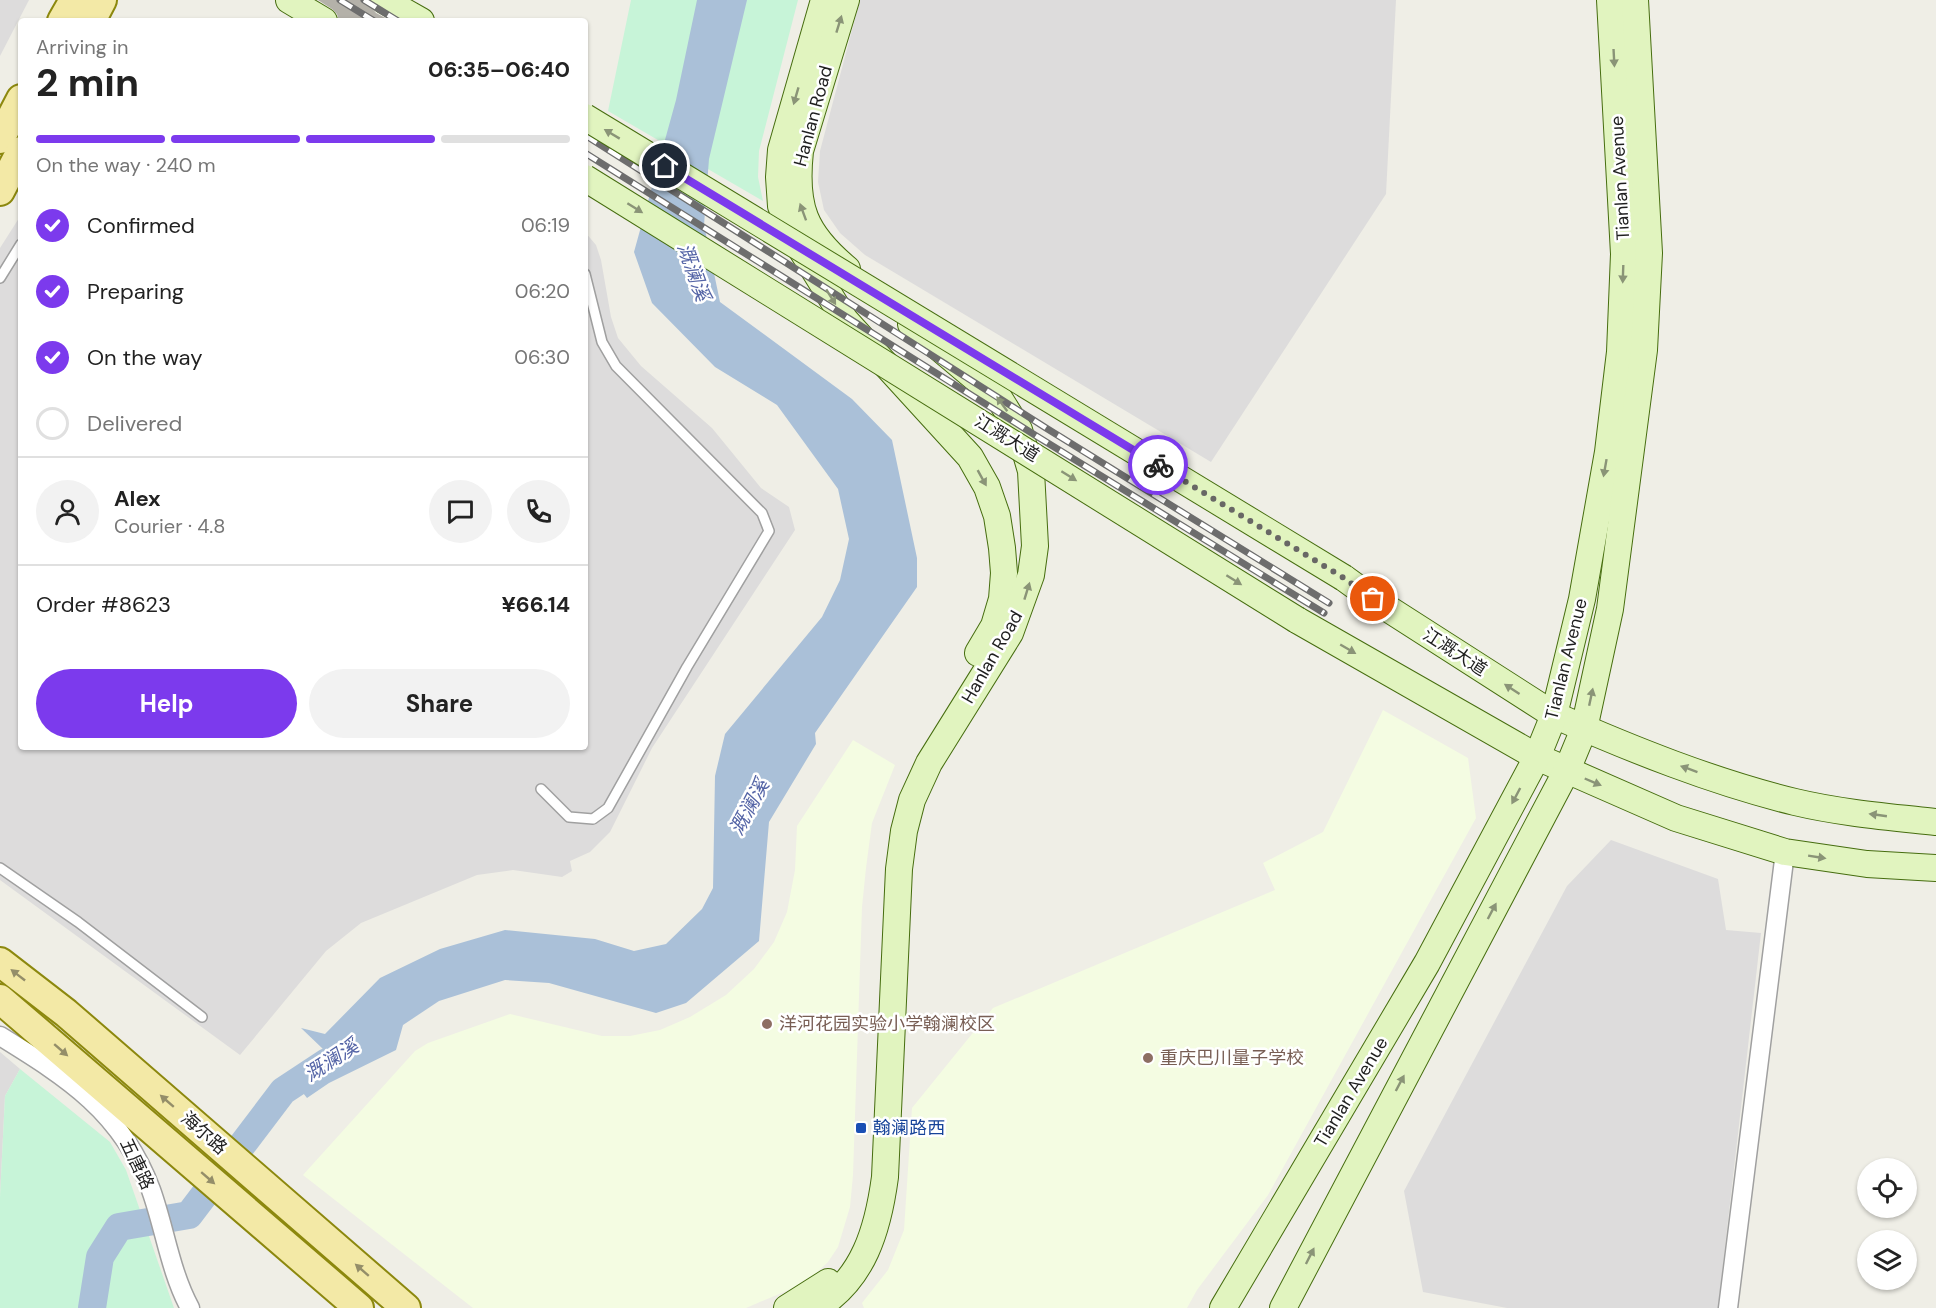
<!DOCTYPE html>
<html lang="en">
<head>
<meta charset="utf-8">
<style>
	:root { --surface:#fff; --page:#f2f2f2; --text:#222; --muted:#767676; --line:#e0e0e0; --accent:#7c3aed }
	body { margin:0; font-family:"DM Sans","Noto Sans SC",sans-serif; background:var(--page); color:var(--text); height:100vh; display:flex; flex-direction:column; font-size:22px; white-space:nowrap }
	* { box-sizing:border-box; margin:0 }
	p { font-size:20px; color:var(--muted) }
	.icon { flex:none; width:33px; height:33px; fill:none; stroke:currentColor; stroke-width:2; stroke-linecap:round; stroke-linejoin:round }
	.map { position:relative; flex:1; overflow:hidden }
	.drawer { position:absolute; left:18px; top:18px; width:570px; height:732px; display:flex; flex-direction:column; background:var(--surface); border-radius:6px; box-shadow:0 2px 4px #0004 }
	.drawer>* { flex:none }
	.buttons { position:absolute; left:1857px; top:1158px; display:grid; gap:12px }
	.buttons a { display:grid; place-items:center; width:60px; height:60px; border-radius:50%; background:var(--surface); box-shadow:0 2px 4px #0004; font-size:30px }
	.pin { position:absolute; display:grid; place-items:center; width:51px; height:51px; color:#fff; margin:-26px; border:3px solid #fff; border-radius:50%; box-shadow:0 2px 6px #0007 }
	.courier { position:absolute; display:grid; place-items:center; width:60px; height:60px; margin:-30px; border:4px solid #7c3aed; border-radius:50%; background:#fff; color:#222; box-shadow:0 2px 8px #0007 }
	.overview em { font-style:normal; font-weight:700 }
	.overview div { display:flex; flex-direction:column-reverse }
	.overview { display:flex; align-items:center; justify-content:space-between; height:102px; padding:0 18px }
	h1 { font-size:39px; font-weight:700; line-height:45px }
	.bar { display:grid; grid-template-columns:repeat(4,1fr); gap:9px 6px; align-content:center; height:72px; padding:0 18px }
	.bar i { height:8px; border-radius:4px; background:var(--line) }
	.bar .active { background:var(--accent) }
	.bar p { grid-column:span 4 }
	.line { display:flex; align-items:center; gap:15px; padding:0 18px; border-top:2px solid var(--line) }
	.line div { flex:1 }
	.round { display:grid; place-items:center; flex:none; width:63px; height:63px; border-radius:32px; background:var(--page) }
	ol { padding:0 18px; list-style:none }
	li { display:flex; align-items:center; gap:18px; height:66px }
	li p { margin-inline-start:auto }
	li .icon { padding:6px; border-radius:50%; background:var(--accent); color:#fff; stroke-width:4 }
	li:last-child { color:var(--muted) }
	li i { width:33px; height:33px; border:3px solid var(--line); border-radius:50% }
	.action { display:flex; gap:12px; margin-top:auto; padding:12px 18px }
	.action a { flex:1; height:69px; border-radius:36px; background:var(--accent); color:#fff; font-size:24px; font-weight:700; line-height:69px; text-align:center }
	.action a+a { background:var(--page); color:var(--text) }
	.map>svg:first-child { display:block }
	.residential { fill:#dddcdc }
	.education { fill:#f4fce2 }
	.park { fill:#c7f4d8 }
	.water { fill:#aac0d8 }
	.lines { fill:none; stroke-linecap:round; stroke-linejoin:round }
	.river { stroke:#aac0d8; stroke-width:28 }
	.building { fill:#b4b1a9 }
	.lane-casing { stroke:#a0a0a0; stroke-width:12 }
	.street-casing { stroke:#a0a0a0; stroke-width:21 }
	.secondary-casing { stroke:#466d0f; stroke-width:28 }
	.primary-casing { stroke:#8c880e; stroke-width:32 }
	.lane { stroke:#fff; stroke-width:9 }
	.street { stroke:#fff; stroke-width:18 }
	.secondary { stroke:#e1f4bf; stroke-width:26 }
	.primary { stroke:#f3e9a6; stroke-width:28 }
	.rail-casing { stroke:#6d6d6d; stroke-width:7 }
	.rail { stroke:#fff; stroke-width:4.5; stroke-dasharray:14; stroke-linecap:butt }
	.secondary-bridge-casing { stroke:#466d0f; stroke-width:28; stroke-linecap:butt }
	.secondary-bridge { stroke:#e1f4bf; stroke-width:26 }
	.oneway { fill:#8a9477 }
	.oneway2 { fill:#948e69 }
	.done { stroke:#686765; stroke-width:6; stroke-dasharray:0 10.8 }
	.route { stroke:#7c3aed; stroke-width:8 }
	.education-dot { fill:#8d6e63; stroke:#fff; stroke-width:2 }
	.transit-dot { fill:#1a4fb4; stroke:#fff; stroke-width:2 }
	.labels { text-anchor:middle; stroke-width:5; stroke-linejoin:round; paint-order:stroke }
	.street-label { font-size:18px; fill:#1f1f1f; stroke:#fff }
	.education-label { font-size:18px; fill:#785e54; stroke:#fff; text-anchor:start }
	.transit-label { font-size:18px; fill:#164399; stroke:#fff; text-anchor:start }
	.water-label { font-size:20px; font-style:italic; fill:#5464a6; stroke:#fff }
</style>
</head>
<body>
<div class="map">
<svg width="1936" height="1308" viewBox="0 0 1936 1308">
	<rect width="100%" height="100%" fill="#efeee6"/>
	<g class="residential">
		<polygon points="0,0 29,0 0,56"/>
		<polygon points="860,0 1396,0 1386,194 1211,462 865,255 840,233 824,210 818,182 820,151"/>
		<polygon points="21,215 21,747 585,747 585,232 596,245 601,260 611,317 618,338 641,366 712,428 761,488 789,507 795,530 652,748 610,832 590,852 570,861 572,871 562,877 513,870 477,875 361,923 326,951 240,1055 0,880 0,248"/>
		<polygon points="1611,840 1718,879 1726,930 1761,933 1718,1308 1507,1308 1423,1292 1404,1191 1567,886"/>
		<polygon points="0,1052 20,1069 5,1096 0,1197"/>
	</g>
	<g class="education">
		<polygon points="1383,710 1468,758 1476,818 1268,1195 1197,1290 1187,1308 864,1308 862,1303 888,1270 904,1230 912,1108 993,1008 1275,890 1263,863 1323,832"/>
		<polygon points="853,740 895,765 872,823 866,868 862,907 853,1175 850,1207 838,1247 828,1262 814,1275 793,1288 746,1308 473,1308 303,1175 415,1051 428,1043 510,1014 602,1036 630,1036 660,1030 690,1017 726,995 754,969 774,942 787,912 795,870 797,826"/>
	</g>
	<g class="park">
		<polygon points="631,0 798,0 759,151 758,177 763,201 608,111"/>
		<polygon points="20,1069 110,1142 126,1170 174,1308 0,1308 0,1197 5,1096"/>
	</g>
	<polygon class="water" points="697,0 747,0 709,159 704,225 720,302 852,399 892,440 917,558 917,587 815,733 816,744 769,822 759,941 686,1003 656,1013 549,983 505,980 439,1001 403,1025 396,1050 329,1083 307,1098 289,1075 323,1049 301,1028 325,1034 380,978 440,949 505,930 595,939 634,951 666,944 702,909 713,888 715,776 725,734 822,617 840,580 849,539 838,489 777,405 715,367 652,303 634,252 676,100"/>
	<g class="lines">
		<polyline class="river" points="92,1308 100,1257 119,1227 189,1215 283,1091 327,1062"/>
	</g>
	<polygon class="building" points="318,0 369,0 371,7 376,13 391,21 339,21 337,14 332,9"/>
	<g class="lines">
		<g class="lane-casing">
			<g id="lane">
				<polyline points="0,278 21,244"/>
				<polyline points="541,789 569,817 593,819 608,808 687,667 769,531 762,513 616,366 602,342 585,274"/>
				<polyline points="0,868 78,922 202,1017"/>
			</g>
		</g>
		<g class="street-casing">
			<g id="street">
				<path d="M0,1036c68,42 122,76 151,154 14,39 19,81 39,118"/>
				<polyline points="1728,1308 1785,852"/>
			</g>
		</g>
		<g class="secondary-casing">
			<g id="secondary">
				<polyline points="289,0 324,21"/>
				<polyline points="384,0 421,21"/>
				<polyline points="824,0 781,150 779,177 781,206 793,236 845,320 970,457 987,487 997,516 1002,548 1004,573 1002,599 994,626 978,653"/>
				<path d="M846,0l-46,151c-6,56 4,82 47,118"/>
				<path d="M1344,578l29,21 181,116c77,34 159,67 241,87 46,11 95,15 141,20"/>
				<polyline points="1297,620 1537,757 1676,818 1785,852 1867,864 1936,868"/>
				<polyline points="787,1308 828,1282"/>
				<path d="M816,1308c48,-29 62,-79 69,-131l14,-308 5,-38 8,-31 17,-37 81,-130 21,-58 4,-29 -4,-75 -12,-41 -20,-32 -88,-74"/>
				<polyline points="1223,1308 1427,963 1537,757 1554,715 1582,599 1608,452 1620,352 1624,254 1610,0"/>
				<polyline points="1283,1308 1567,770 1584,729 1610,609 1644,350 1649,253 1635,0"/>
			</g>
		</g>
		<g class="primary-casing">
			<g id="primary">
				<polyline points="62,21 74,0"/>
				<polyline points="91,21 102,0"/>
				<polyline points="0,139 21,99"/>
				<polyline points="0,191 21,151"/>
				<polyline points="0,962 66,1013 406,1308"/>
				<polyline points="0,999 359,1308"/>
			</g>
		</g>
		<use href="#lane" class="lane"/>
		<use href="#street" class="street"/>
		<use href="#secondary" class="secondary"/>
		<use href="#primary" class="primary"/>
		<g class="rail-casing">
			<g id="rail">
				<polyline points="340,0 374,21"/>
				<polyline points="364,0 398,21"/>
				<polyline points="585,135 1046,428 1329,603"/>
				<polyline points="585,153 1038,437 1324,613"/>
			</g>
		</g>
		<use href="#rail" class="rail"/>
		<g class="secondary-bridge-casing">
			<g id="secondary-bridge">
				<polyline points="585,117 1344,578"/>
				<polyline points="585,178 1297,620"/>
			</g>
		</g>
		<use href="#secondary-bridge" class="secondary-bridge"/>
	</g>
	<defs><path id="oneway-solid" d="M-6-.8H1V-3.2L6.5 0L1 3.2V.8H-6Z" transform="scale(1.5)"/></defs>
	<g class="oneway">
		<use href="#oneway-solid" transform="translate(839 24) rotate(-73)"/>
		<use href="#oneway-solid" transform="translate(1614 58) rotate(87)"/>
		<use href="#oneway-solid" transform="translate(796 96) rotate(106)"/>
		<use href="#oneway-solid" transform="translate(612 134) rotate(-149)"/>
		<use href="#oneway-solid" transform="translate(635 208) rotate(32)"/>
		<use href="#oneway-solid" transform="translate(803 212) rotate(-110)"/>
		<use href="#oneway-solid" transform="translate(1623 274) rotate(92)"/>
		<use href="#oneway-solid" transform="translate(831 297) rotate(58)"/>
		<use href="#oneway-solid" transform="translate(1002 404) rotate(-126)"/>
		<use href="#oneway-solid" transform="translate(1605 468) rotate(100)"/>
		<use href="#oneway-solid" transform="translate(1069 476) rotate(32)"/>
		<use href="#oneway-solid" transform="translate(982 478) rotate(61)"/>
		<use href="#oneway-solid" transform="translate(1234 580) rotate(32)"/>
		<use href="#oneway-solid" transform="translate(1027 591) rotate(-73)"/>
		<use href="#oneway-solid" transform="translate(1348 649) rotate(30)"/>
		<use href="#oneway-solid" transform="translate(1512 689) rotate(-147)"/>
		<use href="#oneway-solid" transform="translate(1591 697) rotate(-78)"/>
		<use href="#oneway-solid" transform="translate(1689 769) rotate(-160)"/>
		<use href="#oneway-solid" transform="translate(1593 782) rotate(23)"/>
		<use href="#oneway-solid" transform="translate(1516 796) rotate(118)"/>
		<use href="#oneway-solid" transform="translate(1878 815) rotate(-172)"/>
		<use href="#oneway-solid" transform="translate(1817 857) rotate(9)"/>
		<use href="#oneway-solid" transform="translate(1492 911) rotate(-62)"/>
		<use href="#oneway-solid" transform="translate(1400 1083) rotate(-62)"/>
		<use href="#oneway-solid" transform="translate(1310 1256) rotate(-63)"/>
	</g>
	<g class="oneway2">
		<use href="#oneway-solid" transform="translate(18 975) rotate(-142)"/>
		<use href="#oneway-solid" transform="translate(61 1050) rotate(41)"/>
		<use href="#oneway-solid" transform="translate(167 1101) rotate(-139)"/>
		<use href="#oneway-solid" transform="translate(208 1178) rotate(41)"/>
		<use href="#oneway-solid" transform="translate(362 1270) rotate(-139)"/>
	</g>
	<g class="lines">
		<polyline class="done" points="1158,465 1344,578 1373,599"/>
		<polyline class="route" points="665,166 1158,465"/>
	</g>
	<g class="education-dot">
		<circle cx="767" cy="1024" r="6"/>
		<circle cx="1148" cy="1058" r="6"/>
	</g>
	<rect class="transit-dot" x="855" y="1122" width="12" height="12" rx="3"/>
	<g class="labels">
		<g class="street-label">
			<text transform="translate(813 116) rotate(-75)" y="6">Hanlan Road</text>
			<text transform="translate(1620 178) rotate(-93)" y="6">Tianlan Avenue</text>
			<text transform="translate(1007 438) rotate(32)" y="6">江溉大道</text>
			<text transform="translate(1455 652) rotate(33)" y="6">江溉大道</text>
			<text transform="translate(992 657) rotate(-60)" y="6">Hanlan Road</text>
			<text transform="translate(1566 659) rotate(-76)" y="6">Tianlan Avenue</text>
			<text transform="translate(1351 1092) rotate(-59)" y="6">Tianlan Avenue</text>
			<text transform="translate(204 1133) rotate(41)" y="6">海尔路</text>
			<text transform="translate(137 1164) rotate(64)" y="6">五唐路</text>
		</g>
		<g class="education-label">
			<text x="779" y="1030">洋河花园实验小学翰澜校区</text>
			<text x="1160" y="1064">重庆巴川量子学校</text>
		</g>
		<g class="transit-label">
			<text x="873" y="1134">翰澜路西</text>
		</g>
		<g class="water-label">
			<text transform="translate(694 272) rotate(70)" y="7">溉澜溪</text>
			<text transform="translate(749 807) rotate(-62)" y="7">溉澜溪</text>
			<text transform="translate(331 1060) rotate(-33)" y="7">溉澜溪</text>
		</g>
	</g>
</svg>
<div class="buttons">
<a><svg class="icon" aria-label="locate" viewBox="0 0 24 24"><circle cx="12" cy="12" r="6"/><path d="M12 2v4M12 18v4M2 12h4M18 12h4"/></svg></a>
<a><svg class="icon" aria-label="layers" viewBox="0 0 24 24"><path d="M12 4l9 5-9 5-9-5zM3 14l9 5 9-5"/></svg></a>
</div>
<div class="pin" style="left:1373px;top:599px;background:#ea580c"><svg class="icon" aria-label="bag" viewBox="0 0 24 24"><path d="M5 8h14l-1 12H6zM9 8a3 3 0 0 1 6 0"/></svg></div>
<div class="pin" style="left:665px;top:166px;background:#1f2937"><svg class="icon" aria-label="home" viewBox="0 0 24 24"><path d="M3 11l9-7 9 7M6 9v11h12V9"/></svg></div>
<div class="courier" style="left:1158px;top:465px"><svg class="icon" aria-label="bike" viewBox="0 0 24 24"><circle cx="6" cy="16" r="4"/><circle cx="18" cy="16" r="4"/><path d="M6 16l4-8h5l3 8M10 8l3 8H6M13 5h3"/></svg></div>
<section class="drawer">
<div class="overview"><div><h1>2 min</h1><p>Arriving in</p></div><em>06:35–06:40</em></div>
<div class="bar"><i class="active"></i><i class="active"></i><i class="active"></i><i></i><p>On the way · 240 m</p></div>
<ol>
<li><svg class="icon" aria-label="check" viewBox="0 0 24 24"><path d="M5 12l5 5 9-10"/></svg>Confirmed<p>06:19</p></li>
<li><svg class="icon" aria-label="check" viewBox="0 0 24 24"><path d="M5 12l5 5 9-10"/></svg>Preparing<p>06:20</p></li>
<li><svg class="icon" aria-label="check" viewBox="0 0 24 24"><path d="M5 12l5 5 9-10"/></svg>On the way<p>06:30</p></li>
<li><i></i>Delivered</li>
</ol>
<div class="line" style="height:108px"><a class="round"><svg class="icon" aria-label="person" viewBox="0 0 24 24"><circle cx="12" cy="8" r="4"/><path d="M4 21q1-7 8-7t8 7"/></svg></a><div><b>Alex</b><p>Courier · 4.8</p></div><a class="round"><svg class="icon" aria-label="chat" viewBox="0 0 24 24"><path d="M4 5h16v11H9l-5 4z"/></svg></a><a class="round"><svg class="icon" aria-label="phone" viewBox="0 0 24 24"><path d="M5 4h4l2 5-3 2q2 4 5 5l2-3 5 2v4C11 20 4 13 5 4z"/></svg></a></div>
<div class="line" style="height:78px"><div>Order #8623</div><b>¥66.14</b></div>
<div class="action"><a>Help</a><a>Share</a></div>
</section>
</div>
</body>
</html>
